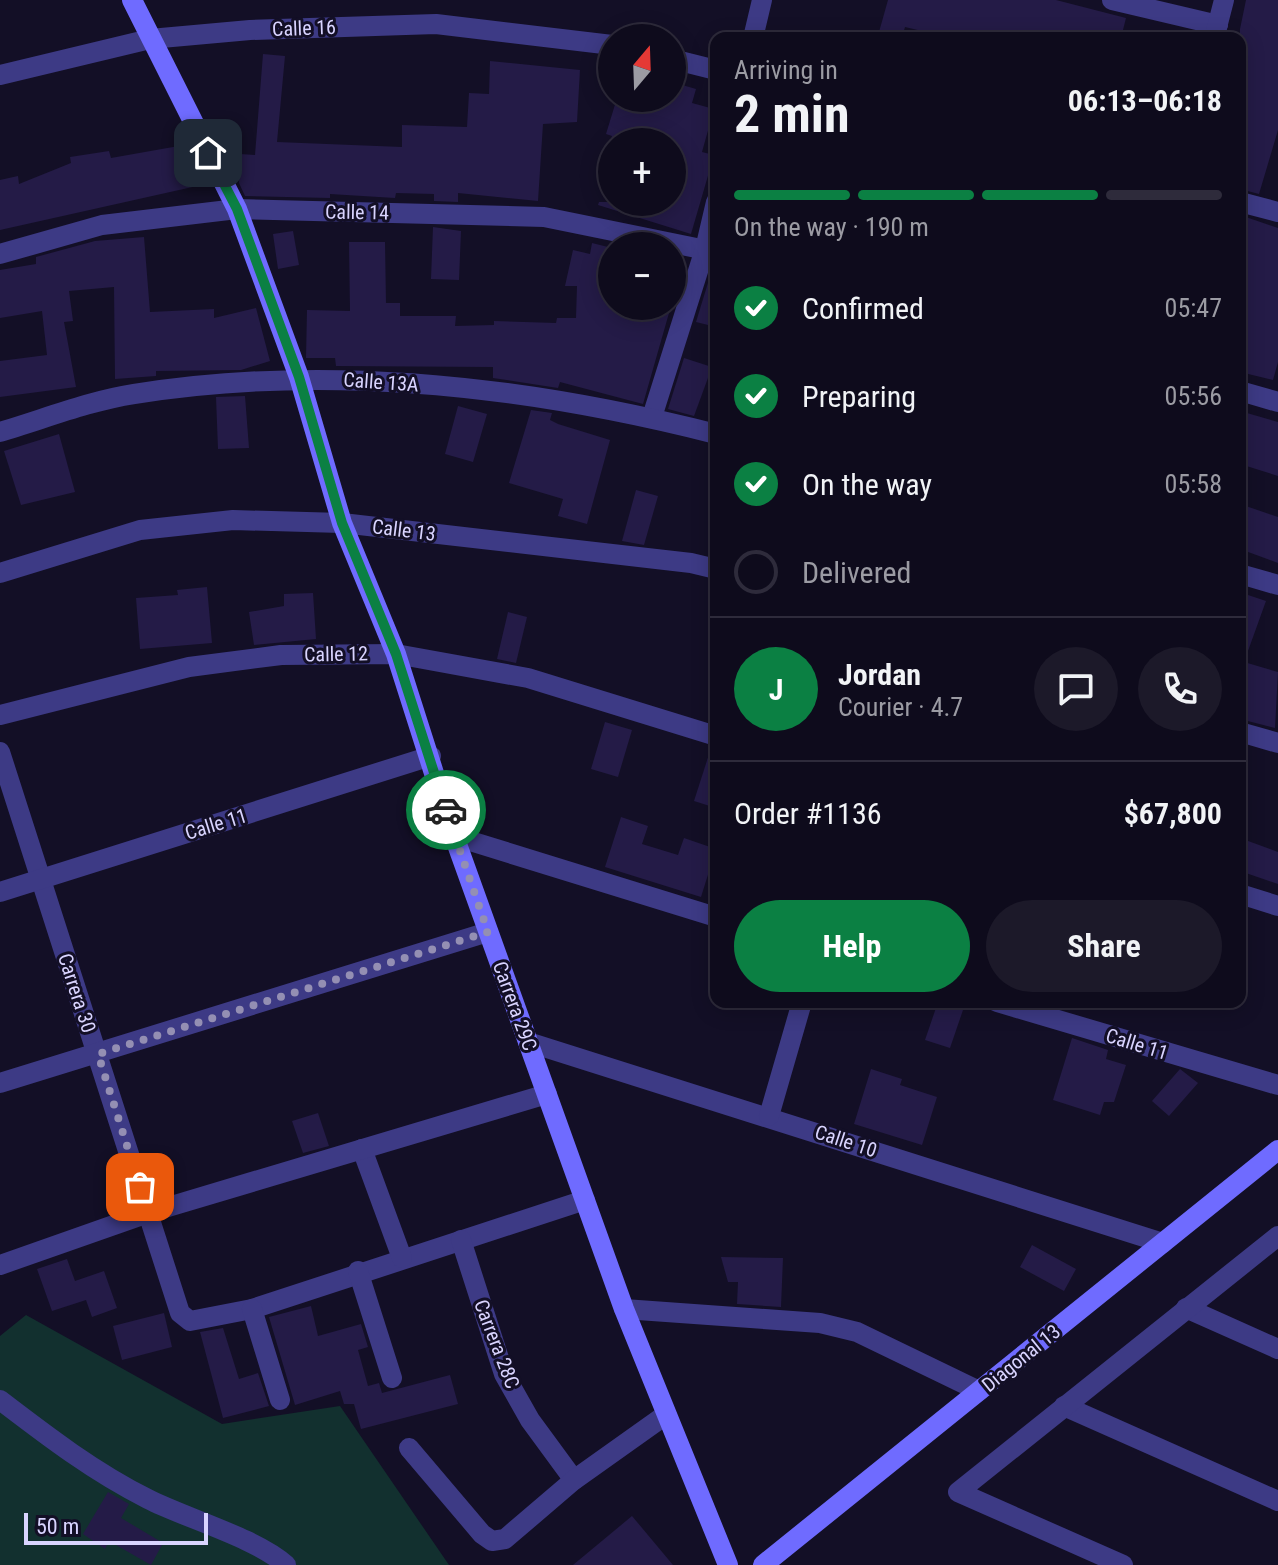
<!DOCTYPE html>
<html lang="en">
<head>
<meta charset="utf-8">
<style>
	:root { --surface:#0e0b1c; --page:#1c1929; --text:#f1f3f6; --muted:#9b9ba3; --line:#2e2b3b; --accent:#0b8043 }
	body { margin:0; font-family:"Roboto Condensed",sans-serif; background:var(--page); color:var(--text); height:100vh; display:flex; flex-direction:column; font-size:30px; white-space:nowrap }
	* { box-sizing:border-box; margin:0 }
	p { font-size:26px; color:var(--muted) }
	.icon { flex:none; width:44px; height:44px; fill:none; stroke:currentColor; stroke-width:2; stroke-linecap:round; stroke-linejoin:round }
	.map { position:relative; flex:1; overflow:hidden }
	.side { position:absolute; left:710px; top:32px; width:536px; height:976px; display:flex; flex-direction:column; background:var(--surface); border-radius:16px; box-shadow:0 4px 20px #0003,0 0 0 2px var(--line) }
	.side>* { flex:none }
	.needle { width:52px; rotate:19deg }
	.fabs { position:absolute; left:598px; top:24px; display:grid; gap:16px }
	.fabs a { display:grid; place-items:center; width:88px; height:88px; border-radius:50%; background:var(--surface); box-shadow:0 4px 20px #0003,0 0 0 2px var(--line); font-size:40px }
	.scale { position:absolute; left:24px; bottom:20px; width:184px; box-sizing:border-box; padding-left:8px; border:4px solid #d9d4ff; border-top:0; font-size:22px; line-height:28px; white-space:nowrap; color:#d9d4ff; -webkit-text-stroke:6px #130f26; paint-order:stroke }
	.pin { position:absolute; display:grid; place-items:center; width:68px; height:68px; color:#fff; margin:-34px; border-radius:16px; box-shadow:0 4px 12px #0006 }
	.courier { position:absolute; display:grid; place-items:center; width:80px; height:80px; margin:-40px; border:6px solid #0b8043; border-radius:50%; background:#fff; color:#222; box-shadow:0 2px 10px #0007 }
	.summary em { font-style:normal; font-weight:700 }
	.summary div { display:flex; flex-direction:column-reverse }
	.summary { display:flex; align-items:center; justify-content:space-between; height:136px; padding:0 24px }
	h1 { font-size:52px; font-weight:700; line-height:60px }
	.bar { display:grid; grid-template-columns:repeat(4,1fr); gap:12px 8px; align-content:center; height:96px; padding:0 24px }
	.bar i { height:10px; border-radius:6px; background:var(--line) }
	.bar .active { background:var(--accent) }
	.bar p { grid-column:span 4 }
	.line { display:flex; align-items:center; gap:20px; padding:0 24px; border-top:2px solid var(--line) }
	.line div { flex:1 }
	.round { display:grid; place-items:center; flex:none; width:84px; height:84px; border-radius:42px; background:var(--page) }
	ol { padding:0 24px; list-style:none }
	li { display:flex; align-items:center; gap:24px; height:88px }
	li p { margin-inline-start:auto }
	li .icon { padding:8px; border-radius:50%; background:var(--accent); color:#fff; stroke-width:4 }
	li:last-child { color:var(--muted) }
	li i { width:44px; height:44px; border:4px solid var(--line); border-radius:50% }
	.button { display:flex; gap:16px; margin-top:auto; padding:16px 24px }
	.button a { flex:1; height:92px; border-radius:48px; background:var(--accent); color:#fff; font-size:32px; font-weight:700; line-height:92px; text-align:center }
	.button a+a { background:var(--page); color:var(--text) }
	.map>svg:first-child { display:block }
	.green { fill:#12302f }
	.building { fill:#241b47 }
	.lines { fill:none; stroke-linecap:round; stroke-linejoin:round }
	.street { stroke:#3d3a85; stroke-width:20 }
	.secondary { stroke:#6f6bff; stroke-width:20 }
	.done { stroke:#948fb3; stroke-width:8; stroke-dasharray:0 14.4 }
	.route { stroke:#0b8043; stroke-width:10 }
	.labels { text-anchor:middle; stroke-width:6; stroke-linejoin:round; paint-order:stroke }
	.street-label { font-size:20px; fill:#d9d4ff; stroke:#130f26 }
</style>
</head>
<body>
<div class="map">
<svg width="1278" height="1565" viewBox="0 0 1278 1565">
	<rect width="100%" height="100%" fill="#130f26"/>
	<polygon class="green" points="26,1315 222,1424 340,1406 449,1565 0,1565 0,1336"/>
	<g class="building">
		<polygon points="888,0 1056,0 1126,18 1121,38 951,38 905,27 902,38 879,32"/>
		<polygon points="1246,0 1278,0 1278,130 1259,194 1240,189 1240,138 1245,121 1240,119 1240,29"/>
		<polygon points="263,54 285,56 277,142 402,147 402,125 467,127 469,93 489,94 490,61 580,70 577,122 543,124 538,201 458,193 458,202 434,201 434,194 396,193 395,198 330,194 330,198 245,196 239,183 240,154 255,155"/>
		<polygon points="672,82 696,89 692,103 714,109 702,152 714,155 691,234 598,205 599,202 672,202 672,142 610,142 612,136 606,134 617,98 672,98"/>
		<polygon points="190,144 197,186 0,230 0,180 18,176 19,184 71,163 70,157 109,151 111,158"/>
		<polygon points="1240,215 1278,228 1278,362 1273,380 1240,372"/>
		<polygon points="433,227 461,231 459,280 431,279"/>
		<polygon points="293,231 299,265 278,269 273,234"/>
		<polygon points="144,237 150,312 214,309 214,318 256,308 270,361 241,370 156,371 156,376 115,379 114,287 69,291 73,321 64,322 76,387 0,397 0,361 47,355 42,311 0,318 0,270 36,264 36,257 95,241"/>
		<polygon points="349,242 385,242 386,303 400,303 400,316 456,316 455,326 494,325 494,321 556,323 557,318 576,318 577,286 565,286 573,250 590,254 592,243 612,248 612,306 671,306 643,404 560,382 558,388 493,378 493,367 336,366 335,358 306,358 307,310 350,311"/>
		<polygon points="672,264 686,267 672,310"/>
		<polygon points="711,273 716,274 716,327 696,322"/>
		<polygon points="684,358 712,367 694,416 668,409"/>
		<polygon points="245,396 249,448 218,449 216,397"/>
		<polygon points="458,406 487,414 473,462 445,454"/>
		<polygon points="531,410 552,413 550,420 558,424 610,440 587,524 558,516 563,499 509,483"/>
		<polygon points="1240,411 1278,422 1278,476 1240,464"/>
		<polygon points="59,434 75,492 21,505 4,451"/>
		<polygon points="636,490 658,496 644,545 622,541"/>
		<polygon points="1240,504 1278,517 1278,563 1240,549"/>
		<polygon points="207,587 212,643 140,649 136,598 178,595 177,590"/>
		<polygon points="313,593 316,639 254,645 249,612 284,606 284,594"/>
		<polygon points="1245,594 1266,601 1244,662 1278,672 1275,728 1240,719 1240,607"/>
		<polygon points="508,612 527,617 516,663 497,659"/>
		<polygon points="605,722 632,730 618,777 591,769"/>
		<polygon points="711,748 716,749 716,808 694,801"/>
		<polygon points="621,817 648,826 642,844 678,855 684,838 716,849 701,897 605,867"/>
		<polygon points="1240,838 1278,852 1278,884 1240,871"/>
		<polygon points="938,1002 963,1010 950,1048 925,1040"/>
		<polygon points="1072,1038 1108,1050 1106,1059 1126,1065 1114,1102 1104,1102 1100,1115 1053,1100"/>
		<polygon points="871,1069 902,1079 900,1085 937,1097 922,1145 854,1124"/>
		<polygon points="1180,1069 1198,1083 1169,1116 1152,1101"/>
		<polygon points="318,1113 329,1146 303,1153 292,1121"/>
		<polygon points="1032,1245 1076,1269 1064,1291 1020,1267"/>
		<polygon points="721,1257 783,1258 781,1307 737,1304 738,1282 728,1282"/>
		<polygon points="67,1259 75,1281 104,1271 117,1308 92,1317 86,1300 52,1311 37,1269"/>
		<polygon points="311,1306 318,1336 361,1324 368,1347 358,1350 368,1386 379,1383 382,1393 450,1375 458,1404 361,1429 354,1404 344,1404 340,1391 295,1405 269,1317"/>
		<polygon points="164,1313 172,1347 122,1360 113,1326"/>
		<polygon points="223,1328 239,1379 258,1373 269,1406 223,1418 200,1332"/>
		<polygon points="108,1492 129,1504 121,1518 163,1543 151,1565 109,1541 105,1549 83,1534"/>
		<polygon points="632,1516 673,1565 573,1565"/>
	</g>
	<g class="lines">
		<g class="street">
			<polyline points="1112,0 1218,25"/>
			<polyline points="1215,35 1224,0"/>
			<polyline points="753,38 762,0"/>
			<polyline points="672,59 716,70"/>
			<polyline points="0,75 150,39 250,30 436,24 612,45"/>
			<polyline points="1240,202 1278,212"/>
			<polyline points="0,254 102,225 237,209 544,217 716,252"/>
			<polyline points="1240,391 1278,402"/>
			<polyline points="652,417 705,249 716,202"/>
			<path d="M0,432c44,-13 89,-31 134,-38 193,-31 393,-8 582,40"/>
			<polyline points="0,573 140,530 233,520 342,523 691,563 716,569"/>
			<polyline points="1240,574 1278,585"/>
			<polyline points="0,715 189,667 281,655 396,654 528,678 716,736"/>
			<polyline points="1240,732 1278,743"/>
			<polyline points="0,752 180,1313 190,1321 252,1309 585,1200"/>
			<polyline points="454,836 716,917"/>
			<polyline points="0,892 431,756"/>
			<polyline points="1240,894 1278,906"/>
			<polyline points="997,1002 1278,1085"/>
			<polyline points="528,1042 1163,1243"/>
			<polyline points="0,1083 488,932"/>
			<polyline points="769,1116 802,1002"/>
			<polyline points="362,1149 402,1258"/>
			<polyline points="461,1240 504,1374 530,1420 574,1480"/>
			<polyline points="0,1265 148,1213 547,1094"/>
			<polyline points="358,1271 392,1378"/>
			<polyline points="1186,1308 1278,1349"/>
			<polyline points="252,1309 280,1400"/>
			<polyline points="624,1309 820,1323 857,1332 979,1391"/>
			<path d="M0,1400c47,36 94,72 148,99 37,19 108,39 138,66"/>
			<polyline points="1064,1406 1278,1501"/>
			<polyline points="409,1448 482,1534 492,1541 505,1539 574,1480 664,1416"/>
			<polyline points="1123,1565 958,1492 1278,1236"/>
		</g>
		<g class="secondary">
			<polyline points="132,0 237,209 299,377 342,523 396,654 454,836 624,1309 728,1565"/>
			<polyline points="763,1565 1278,1150"/>
		</g>
	</g>
	<g class="lines">
		<polyline class="done" points="140,1187 98,1054 488,932 446,810"/>
		<polyline class="route" points="208,153 237,209 299,377 342,523 396,654 446,810"/>
	</g>
	<g class="labels">
		<g class="street-label">
			<text transform="translate(304 28) rotate(-2)" y="7">Calle 16</text>
			<text transform="translate(357 212) rotate(1)" y="7">Calle 14</text>
			<text transform="translate(381 382) rotate(4)" y="7">Calle 13A</text>
			<text transform="translate(404 530) rotate(7)" y="7">Calle 13</text>
			<text transform="translate(336 654) rotate(-1)" y="7">Calle 12</text>
			<text transform="translate(216 824) rotate(-17)" y="7">Calle 11</text>
			<text transform="translate(77 993) rotate(72)" y="7">Carrera 30</text>
			<text transform="translate(515 1006) rotate(70)" y="7">Carrera 29C</text>
			<text transform="translate(1137 1044) rotate(17)" y="7">Calle 11</text>
			<text transform="translate(846 1141) rotate(18)" y="7">Calle 10</text>
			<text transform="translate(497 1344) rotate(69)" y="7">Carrera 28C</text>
			<text transform="translate(1021 1358) rotate(-39)" y="7">Diagonal 13</text>
		</g>
	</g>
</svg>
<div class="fabs">
<a><svg class="needle" viewBox="-14 -14 28 28"><path d="M0-13l5 13h-10z" fill="#e53935"/><path d="M0 13l5-13h-10z" fill="#9b9ba3"/></svg></a>
<a>+</a>
<a>−</a>
</div>
<div class="scale">50 m</div>
<div class="pin" style="left:140px;top:1187px;background:#ea580c"><svg class="icon" aria-label="bag" viewBox="0 0 24 24"><path d="M5 8h14l-1 12H6zM9 8a3 3 0 0 1 6 0"/></svg></div>
<div class="pin" style="left:208px;top:153px;background:#1f2937"><svg class="icon" aria-label="home" viewBox="0 0 24 24"><path d="M3 11l9-7 9 7M6 9v11h12V9"/></svg></div>
<div class="courier" style="left:446px;top:810px"><svg class="icon" aria-label="car" viewBox="0 0 24 24"><path d="M5 17H2v-5l4-1 3-4h7l3 4 3 1v5h-3M9 17h6M6 11h13"/><circle cx="7" cy="17" r="2"/><circle cx="17" cy="17" r="2"/></svg></div>
<section class="side">
<div class="summary"><div><h1>2 min</h1><p>Arriving in</p></div><em>06:13–06:18</em></div>
<div class="bar"><i class="active"></i><i class="active"></i><i class="active"></i><i></i><p>On the way · 190 m</p></div>
<ol>
<li><svg class="icon" aria-label="check" viewBox="0 0 24 24"><path d="M5 12l5 5 9-10"/></svg>Confirmed<p>05:47</p></li>
<li><svg class="icon" aria-label="check" viewBox="0 0 24 24"><path d="M5 12l5 5 9-10"/></svg>Preparing<p>05:56</p></li>
<li><svg class="icon" aria-label="check" viewBox="0 0 24 24"><path d="M5 12l5 5 9-10"/></svg>On the way<p>05:58</p></li>
<li><i></i>Delivered</li>
</ol>
<div class="line" style="height:144px"><b class="round" style="background:var(--accent);color:#fff">J</b><div><b>Jordan</b><p>Courier · 4.7</p></div><a class="round"><svg class="icon" aria-label="chat" viewBox="0 0 24 24"><path d="M4 5h16v11H9l-5 4z"/></svg></a><a class="round"><svg class="icon" aria-label="phone" viewBox="0 0 24 24"><path d="M5 4h4l2 5-3 2q2 4 5 5l2-3 5 2v4C11 20 4 13 5 4z"/></svg></a></div>
<div class="line" style="height:104px"><div>Order #1136</div><b>$67,800</b></div>
<div class="button"><a>Help</a><a>Share</a></div>
</section>
</div>
</body>
</html>
